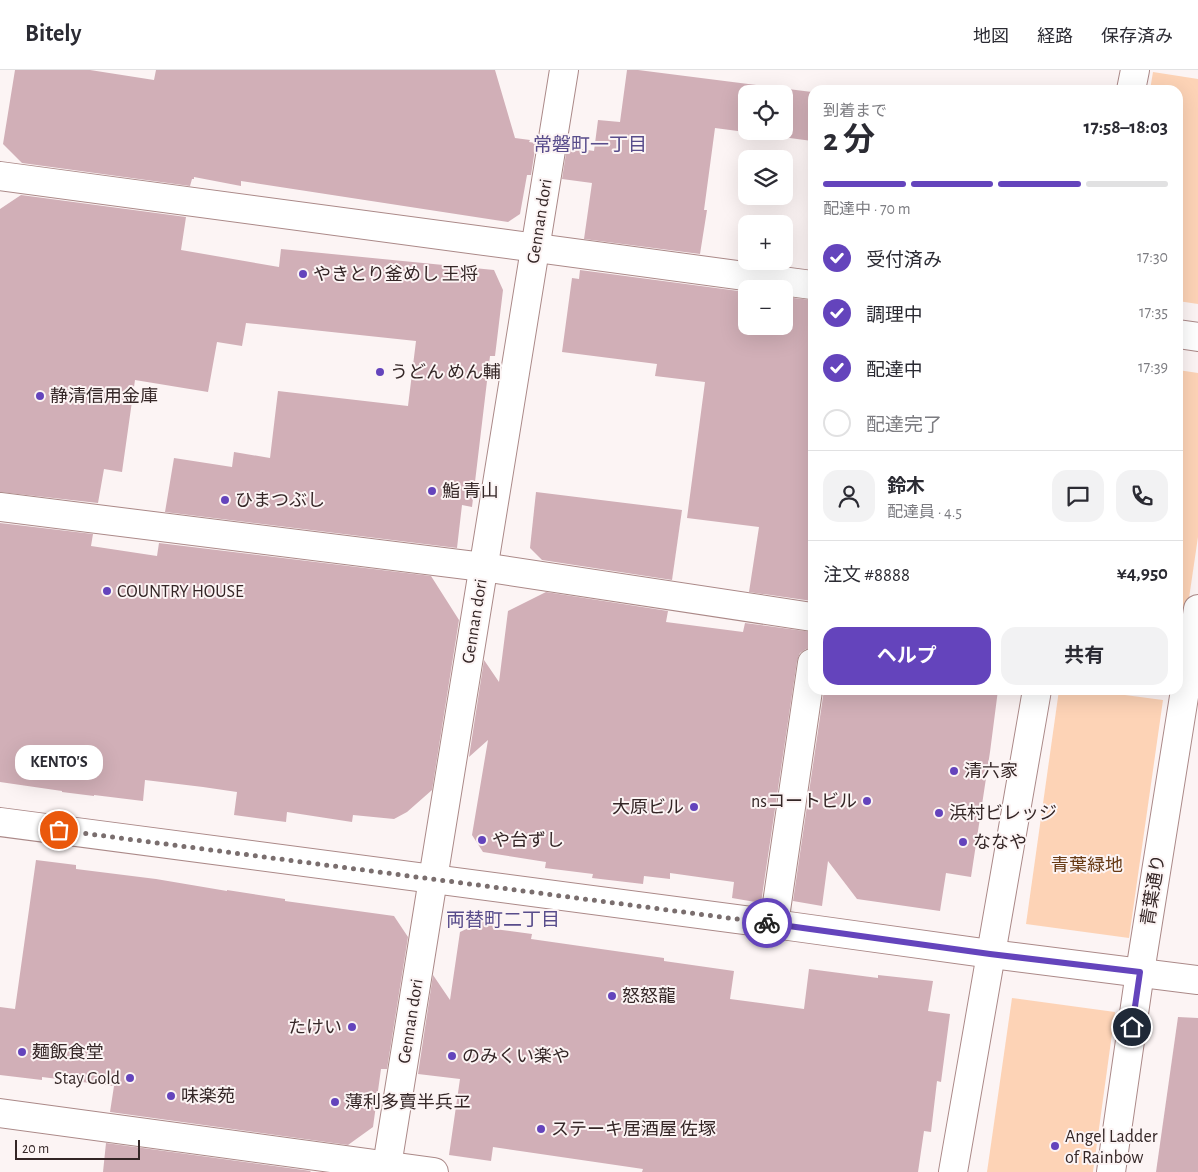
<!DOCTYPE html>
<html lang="ja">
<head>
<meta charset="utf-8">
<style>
	:root { --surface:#fff; --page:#f2f2f3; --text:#2b2b33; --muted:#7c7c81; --line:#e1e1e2; --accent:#6444bc }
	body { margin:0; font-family:"Alegreya Sans","Noto Sans JP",sans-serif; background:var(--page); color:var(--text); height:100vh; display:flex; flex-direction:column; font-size:19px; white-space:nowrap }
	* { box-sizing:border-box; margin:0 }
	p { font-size:16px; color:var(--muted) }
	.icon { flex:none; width:28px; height:28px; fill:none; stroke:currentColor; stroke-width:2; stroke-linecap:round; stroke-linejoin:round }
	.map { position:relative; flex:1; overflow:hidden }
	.panel { position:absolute; left:808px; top:15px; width:375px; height:610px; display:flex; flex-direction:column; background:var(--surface); border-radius:15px; box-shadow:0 5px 20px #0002 }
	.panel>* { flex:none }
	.buttons { position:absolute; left:738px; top:15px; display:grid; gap:10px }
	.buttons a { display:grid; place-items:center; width:55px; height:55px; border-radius:10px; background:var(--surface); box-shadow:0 5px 20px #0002; font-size:25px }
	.scale { position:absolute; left:15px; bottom:12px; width:125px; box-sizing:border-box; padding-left:5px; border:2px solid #342626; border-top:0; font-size:14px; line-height:18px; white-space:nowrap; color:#342626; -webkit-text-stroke:4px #fcf4f4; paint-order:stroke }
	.pin { position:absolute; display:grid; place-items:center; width:42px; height:42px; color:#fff; margin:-21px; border:2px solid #fff; border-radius:50%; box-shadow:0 1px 5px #0007 }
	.courier { position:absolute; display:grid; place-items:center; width:50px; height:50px; margin:-25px; border:4px solid #6444bc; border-radius:50%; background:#fff; color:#222; box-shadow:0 1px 6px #0007 }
	.bubble { position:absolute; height:35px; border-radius:15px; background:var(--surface); box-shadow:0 5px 20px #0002; font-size:16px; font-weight:700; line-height:35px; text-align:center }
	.summary em { font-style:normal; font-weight:700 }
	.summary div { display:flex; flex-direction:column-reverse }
	.summary { display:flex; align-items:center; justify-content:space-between; height:85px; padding:0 15px }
	h1 { font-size:32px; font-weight:700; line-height:38px }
	.bar { display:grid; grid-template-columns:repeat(4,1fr); gap:8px 5px; align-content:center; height:60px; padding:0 15px }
	.bar i { height:6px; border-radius:4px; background:var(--line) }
	.bar .active { background:var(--accent) }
	.bar p { grid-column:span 4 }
	.line { display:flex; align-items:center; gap:12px; padding:0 15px; border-top:1px solid var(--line) }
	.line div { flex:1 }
	.round { display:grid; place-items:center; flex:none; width:52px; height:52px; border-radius:15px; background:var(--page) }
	ol { padding:0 15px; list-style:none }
	li { display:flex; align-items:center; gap:15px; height:55px }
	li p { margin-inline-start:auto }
	li .icon { padding:5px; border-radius:50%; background:var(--accent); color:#fff; stroke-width:4 }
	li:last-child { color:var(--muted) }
	li i { width:28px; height:28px; border:2px solid var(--line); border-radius:50% }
	.primary-button { display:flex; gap:10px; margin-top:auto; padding:10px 15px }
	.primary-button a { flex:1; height:58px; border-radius:15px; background:var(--accent); color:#fff; font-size:20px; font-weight:700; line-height:58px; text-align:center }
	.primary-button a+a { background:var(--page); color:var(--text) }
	header { display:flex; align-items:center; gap:30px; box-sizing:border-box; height:70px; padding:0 25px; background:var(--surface); border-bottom:1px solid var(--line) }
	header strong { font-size:24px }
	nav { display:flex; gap:28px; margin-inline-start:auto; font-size:18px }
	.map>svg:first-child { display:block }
	.green { fill:#fdd3b6 }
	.building { fill:#d1afb7; fill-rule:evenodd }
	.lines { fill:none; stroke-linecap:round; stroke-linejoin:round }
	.street-casing { stroke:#ab8988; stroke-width:30 }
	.street { stroke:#fff; stroke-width:28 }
	.done { stroke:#7a6e6e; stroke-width:5; stroke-dasharray:0 9 }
	.route { stroke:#6444bc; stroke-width:6 }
	.poi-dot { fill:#6444bc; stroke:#fcf4f4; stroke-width:2 }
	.labels { text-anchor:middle; stroke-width:4; stroke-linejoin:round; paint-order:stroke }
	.street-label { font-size:18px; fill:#342626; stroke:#fcf4f4 }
	.poi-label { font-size:18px; fill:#342626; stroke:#fcf4f4; text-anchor:start }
	.park-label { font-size:18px; fill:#673a14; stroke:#fcf4f4 }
	.neighbourhood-label { font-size:19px; fill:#584c8b; stroke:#fcf4f4 }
</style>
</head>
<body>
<header>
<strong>Bitely</strong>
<nav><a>地図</a><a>経路</a><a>保存済み</a></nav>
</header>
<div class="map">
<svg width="1198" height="1102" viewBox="0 0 1198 1102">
	<rect width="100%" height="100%" fill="#fcf4f4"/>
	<g class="green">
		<polygon points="1153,2 1198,9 1198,234 1178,231 1178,20 1150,20"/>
		<polygon points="1178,300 1198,303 1198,467 1184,562 1178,561"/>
		<polygon points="1059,620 1087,620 1163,630 1129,868 1026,854"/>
		<polygon points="1012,928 1115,942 1093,1102 987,1102"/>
	</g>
	<g class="building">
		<polygon points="15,0 90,0 154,10 156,0 495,0 515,68 530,70 529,72 536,73 531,105 527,105 520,144 508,152 241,111 241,116 194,107 194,109 192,109 190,116 22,93 3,74"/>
		<path d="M627,0h11l174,22v49l-97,-13 -11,82h3l-7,44 -116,-15 8,-56 -30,-4 5,-32 27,4 4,-31 22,2zM746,24h38v37h-38z"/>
		<polygon points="21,125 186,147 181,180 279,197 281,179 494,200 503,220 495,286 490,286 472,437 462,435 457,478 165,442 174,388 232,397 234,382 270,388 278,321 408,336 416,271 246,253 242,276 217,272 208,322 135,310 122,402 104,399 98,433 0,422 0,139"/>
		<polygon points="580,200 746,222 746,256 784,256 784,227 812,230 812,531 749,522 759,457 687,448 705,312 655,306 657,294 562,282 572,208 579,209"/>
		<polygon points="536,422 682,440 672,510 542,490 530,478"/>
		<polygon points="0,453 93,464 91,476 157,486 159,473 431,506 459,550 432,720 407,742 394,749 353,745 352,752 287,742 286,752 234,745 237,722 203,717 145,710 143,731 94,725 94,726 62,722 62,721 0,712"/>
		<polygon points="546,522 668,541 666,552 743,562 745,553 812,562 812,578 806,579 800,583 797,591 761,833 732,828 734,812 670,803 670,809 644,806 643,814 592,808 593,804 545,798 546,792 483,782 472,765 488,670 469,687 484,590 499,612 508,541"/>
		<polygon points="824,620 998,620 990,682 971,807 946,803 940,841 857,829 828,791 822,836 793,831"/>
		<polygon points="36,790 76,795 76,799 156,809 227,821 227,820 285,829 285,831 394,846 408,867 387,999 381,999 373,1057 348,1075 110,1042 114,1016 42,1007 42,1010 0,1005 0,937 15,939"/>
		<polygon points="496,845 494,859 532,864 531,869 664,888 664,891 734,901 730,929 804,939 809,899 878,908 878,905 933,911 928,941 950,944 941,1012 937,1011 931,1062 924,1061 918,1102 642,1102 643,1099 493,1077 491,1091 449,1085 460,1009 418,1004 433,905 450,930 460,862"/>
		<polygon points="1178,947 1198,948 1198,1102 1156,1102"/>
		<polygon points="106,1073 311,1101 310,1102 103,1102"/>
	</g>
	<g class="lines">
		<g class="street-casing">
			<g id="street">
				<polyline points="1131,20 1135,0"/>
				<polyline points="0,106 812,215"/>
				<polyline points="1178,264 1198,267"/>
				<polyline points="0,437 483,497 812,547"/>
				<polyline points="0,752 774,854 991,884 1198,910"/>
				<polyline points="774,854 812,593"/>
				<polyline points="0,1043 434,1102"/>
				<polyline points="386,1102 433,809 564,0"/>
				<polyline points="953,1102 1037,620"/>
				<polyline points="1111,1102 1140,902 1198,539"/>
			</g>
		</g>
		<use href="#street" class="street"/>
	</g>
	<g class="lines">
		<polyline class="done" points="59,760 767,853"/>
		<polyline class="route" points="767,853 990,884 1140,902 1132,957"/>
	</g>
	<g class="poi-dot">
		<circle cx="303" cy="204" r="5"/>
		<circle cx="380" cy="302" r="5"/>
		<circle cx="40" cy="326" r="5"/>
		<circle cx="432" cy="421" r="5"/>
		<circle cx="225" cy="430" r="5"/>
		<circle cx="107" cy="521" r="5"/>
		<circle cx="954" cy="701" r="5"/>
		<circle cx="867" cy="731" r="5"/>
		<circle cx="694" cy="737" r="5"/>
		<circle cx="939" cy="743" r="5"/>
		<circle cx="482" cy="770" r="5"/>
		<circle cx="963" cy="772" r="5"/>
		<circle cx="612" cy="926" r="5"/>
		<circle cx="352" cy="957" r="5"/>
		<circle cx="22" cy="982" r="5"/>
		<circle cx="452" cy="986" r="5"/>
		<circle cx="130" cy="1008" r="5"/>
		<circle cx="171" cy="1026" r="5"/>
		<circle cx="335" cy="1032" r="5"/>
		<circle cx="541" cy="1059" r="5"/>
		<circle cx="1055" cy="1076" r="5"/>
	</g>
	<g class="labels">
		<g class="street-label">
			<text transform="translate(539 151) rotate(-81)" y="6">Gennan dori</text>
			<text transform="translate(474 551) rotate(-81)" y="6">Gennan dori</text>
			<text transform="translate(1153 820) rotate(-81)" y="6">青葉通り</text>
			<text transform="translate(410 951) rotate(-81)" y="6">Gennan dori</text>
		</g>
		<g class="poi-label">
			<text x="313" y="210">やきとり釜めし 王将</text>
			<text x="390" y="308">うどん めん輔</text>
			<text x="50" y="332">静清信用金庫</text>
			<text x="442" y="427">鮨 青山</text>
			<text x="235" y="436">ひまつぶし</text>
			<text x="117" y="527">COUNTRY HOUSE</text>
			<text x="964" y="707">清六家</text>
			<text x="857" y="737" text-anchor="end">nsコートビル</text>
			<text x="684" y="743" text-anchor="end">大原ビル</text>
			<text x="949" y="749">浜村ビレッジ</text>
			<text x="492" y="776">や台ずし</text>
			<text x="973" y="778">ななや</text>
			<text x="622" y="932">怒怒龍</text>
			<text x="342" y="963" text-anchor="end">たけい</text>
			<text x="32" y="988">麺飯食堂</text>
			<text x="462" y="992">のみくい楽や</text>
			<text x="120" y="1014" text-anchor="end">Stay Gold</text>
			<text x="181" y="1032">味楽苑</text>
			<text x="345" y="1038">薄利多賣半兵ヱ</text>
			<text x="551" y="1065">ステーキ居酒屋 佐塚</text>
			<text x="1065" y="1072">Angel Ladder<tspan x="1065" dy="21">of Rainbow</tspan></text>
		</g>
		<g class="park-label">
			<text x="1087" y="801">青葉緑地</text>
		</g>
		<g class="neighbourhood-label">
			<text x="590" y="81">常磐町一丁目</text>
			<text x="503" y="856">両替町二丁目</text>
		</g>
	</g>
</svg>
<div class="buttons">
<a><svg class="icon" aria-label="locate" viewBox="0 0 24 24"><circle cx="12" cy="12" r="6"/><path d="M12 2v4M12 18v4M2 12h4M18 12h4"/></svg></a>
<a><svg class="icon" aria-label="layers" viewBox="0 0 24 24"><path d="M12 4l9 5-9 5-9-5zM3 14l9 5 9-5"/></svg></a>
<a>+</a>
<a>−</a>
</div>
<div class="scale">20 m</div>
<div class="pin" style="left:59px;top:760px;background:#ea580c"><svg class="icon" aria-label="bag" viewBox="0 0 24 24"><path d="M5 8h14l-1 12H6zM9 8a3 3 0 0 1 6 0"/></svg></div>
<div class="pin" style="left:1132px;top:957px;background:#1f2937"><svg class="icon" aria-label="home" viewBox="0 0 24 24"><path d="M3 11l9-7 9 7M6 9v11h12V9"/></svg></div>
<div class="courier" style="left:767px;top:853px"><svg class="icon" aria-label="bike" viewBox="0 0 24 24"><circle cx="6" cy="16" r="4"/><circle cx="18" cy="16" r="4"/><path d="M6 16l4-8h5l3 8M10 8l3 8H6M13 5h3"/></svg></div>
<div class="bubble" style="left:15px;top:675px;width:88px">KENTO'S</div>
<section class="panel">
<div class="summary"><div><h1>2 分</h1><p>到着まで</p></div><em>17:58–18:03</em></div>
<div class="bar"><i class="active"></i><i class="active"></i><i class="active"></i><i></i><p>配達中 · 70 m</p></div>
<ol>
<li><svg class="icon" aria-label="check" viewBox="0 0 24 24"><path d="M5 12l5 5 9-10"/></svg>受付済み<p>17:30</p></li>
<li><svg class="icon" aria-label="check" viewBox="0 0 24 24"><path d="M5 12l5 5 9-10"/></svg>調理中<p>17:35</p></li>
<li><svg class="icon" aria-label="check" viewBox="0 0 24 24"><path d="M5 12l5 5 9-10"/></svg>配達中<p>17:39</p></li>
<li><i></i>配達完了</li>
</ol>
<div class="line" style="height:90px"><a class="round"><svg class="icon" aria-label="person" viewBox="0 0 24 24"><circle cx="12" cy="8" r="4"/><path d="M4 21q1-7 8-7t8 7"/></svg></a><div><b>鈴木</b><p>配達員 · 4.5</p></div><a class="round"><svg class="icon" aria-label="chat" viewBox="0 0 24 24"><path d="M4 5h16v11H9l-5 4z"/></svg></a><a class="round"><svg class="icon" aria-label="phone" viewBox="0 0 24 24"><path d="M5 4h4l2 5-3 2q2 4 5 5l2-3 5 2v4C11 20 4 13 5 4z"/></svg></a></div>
<div class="line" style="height:65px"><div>注文 #8888</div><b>¥4,950</b></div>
<div class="primary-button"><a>ヘルプ</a><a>共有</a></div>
</section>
</div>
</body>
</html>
